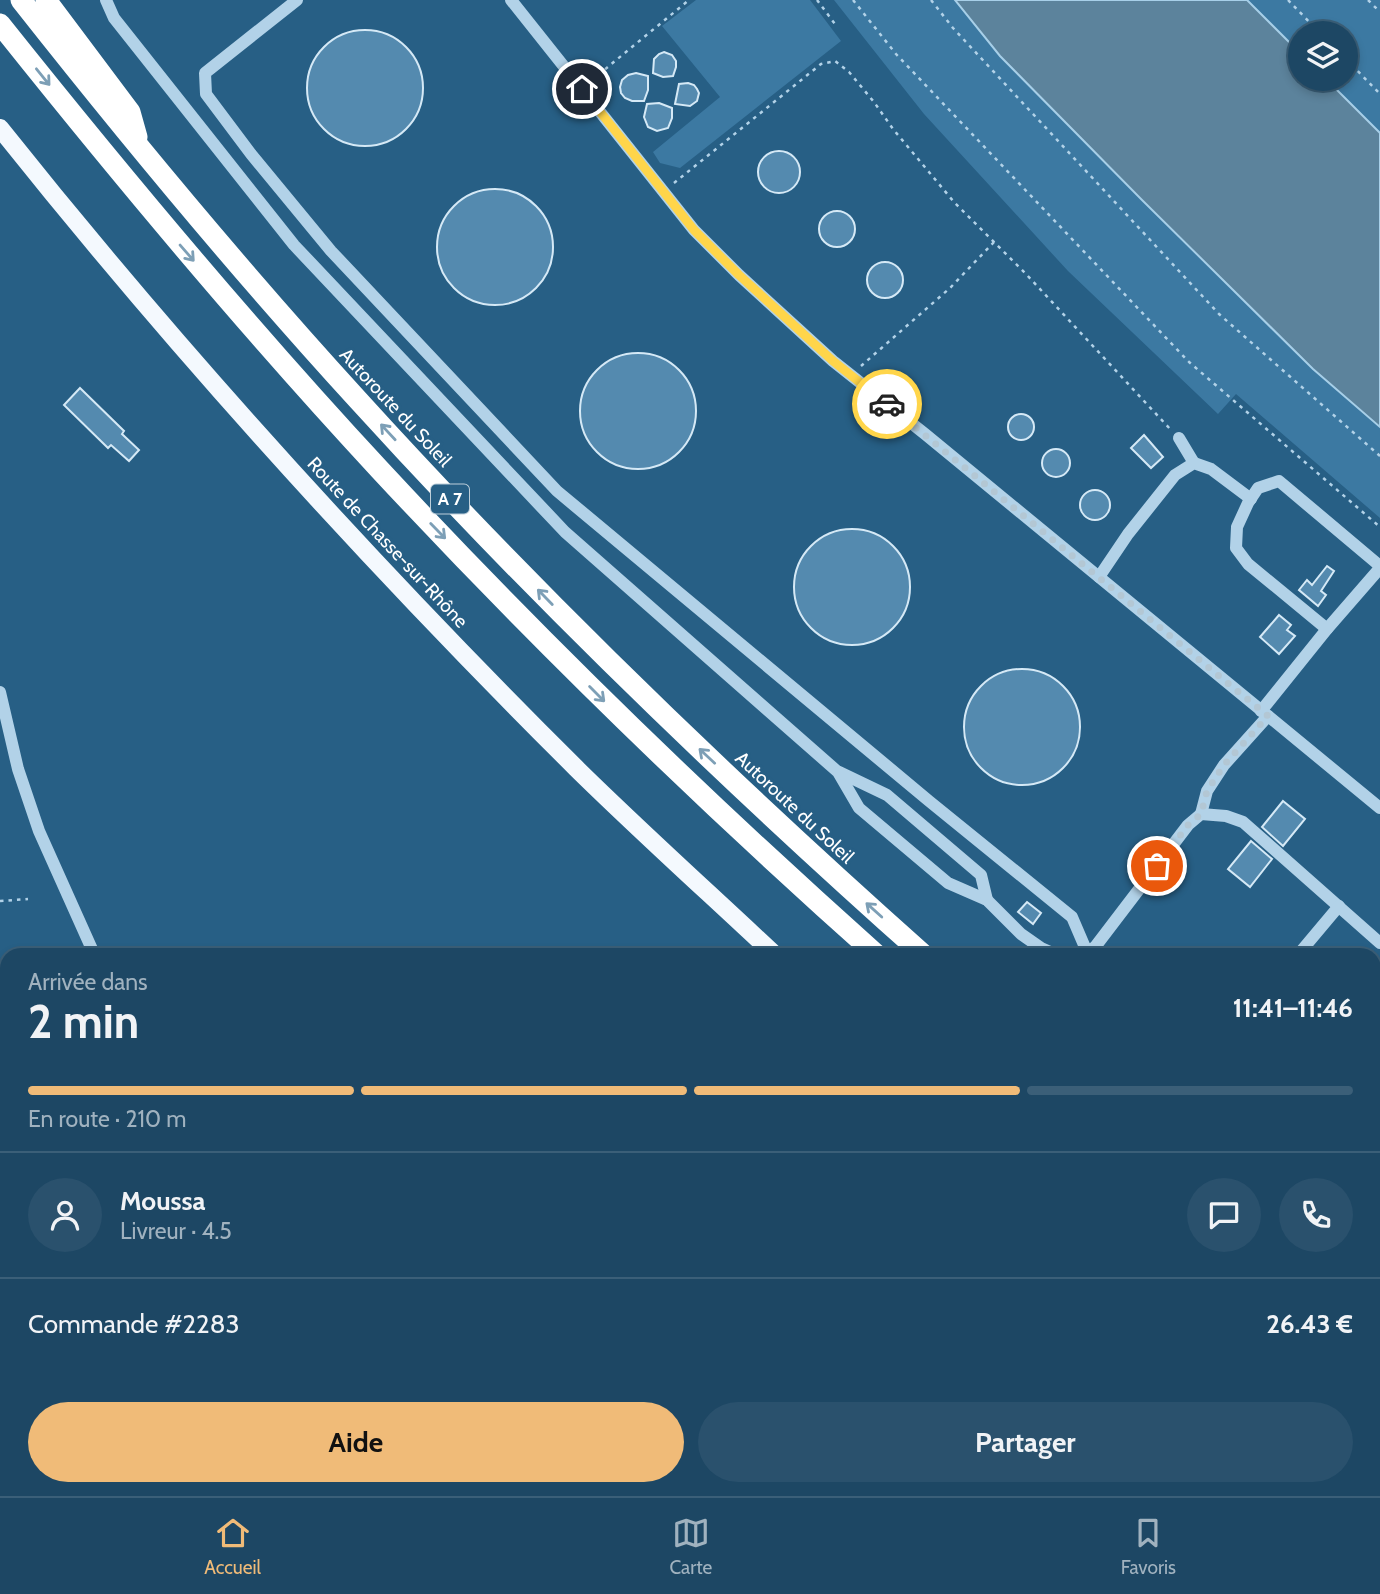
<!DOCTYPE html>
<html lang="fr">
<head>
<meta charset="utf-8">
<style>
	:root { --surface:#1d4764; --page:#2a516d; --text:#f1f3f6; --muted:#a0b2bf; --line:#3b5f78; --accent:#f0bb78 }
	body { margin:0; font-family:Cabin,sans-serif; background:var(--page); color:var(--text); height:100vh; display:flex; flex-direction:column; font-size:26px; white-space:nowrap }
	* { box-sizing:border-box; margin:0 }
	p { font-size:23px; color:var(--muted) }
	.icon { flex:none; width:38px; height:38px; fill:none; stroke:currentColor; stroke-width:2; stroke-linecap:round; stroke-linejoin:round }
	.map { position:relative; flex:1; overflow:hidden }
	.side { position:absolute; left:0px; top:948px; width:1381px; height:548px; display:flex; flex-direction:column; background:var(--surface); border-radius:21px 21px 0 0; box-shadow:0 4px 10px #0003,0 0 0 2px var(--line) }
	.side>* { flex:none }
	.controls { position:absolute; left:1288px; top:21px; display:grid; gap:14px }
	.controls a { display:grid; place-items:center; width:70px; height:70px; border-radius:50%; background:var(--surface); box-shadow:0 4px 10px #0003,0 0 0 2px var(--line); font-size:35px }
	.pin { position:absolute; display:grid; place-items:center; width:60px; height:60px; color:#fff; margin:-30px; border:4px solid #fff; border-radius:50%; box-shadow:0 2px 7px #0007 }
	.courier { position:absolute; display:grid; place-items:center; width:70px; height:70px; margin:-35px; border:5px solid #ffd54a; border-radius:50%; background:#fff; color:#222; box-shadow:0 2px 9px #0007 }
	.head em { font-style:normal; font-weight:800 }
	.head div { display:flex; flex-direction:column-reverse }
	.head { display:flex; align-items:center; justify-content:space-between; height:119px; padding:0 28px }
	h1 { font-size:46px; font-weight:800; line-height:52px }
	.bar { display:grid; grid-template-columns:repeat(4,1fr); gap:10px 7px; align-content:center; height:84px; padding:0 28px }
	.bar i { height:9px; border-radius:5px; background:var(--line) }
	.bar .active { background:var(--accent) }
	.bar p { grid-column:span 4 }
	.line { display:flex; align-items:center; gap:18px; padding:0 28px; border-top:2px solid var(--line) }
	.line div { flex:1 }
	.round { display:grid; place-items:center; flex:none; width:74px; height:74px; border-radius:37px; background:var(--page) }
	.action { display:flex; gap:14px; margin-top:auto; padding:14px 28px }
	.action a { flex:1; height:80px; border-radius:42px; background:var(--accent); color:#111; font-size:28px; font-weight:800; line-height:80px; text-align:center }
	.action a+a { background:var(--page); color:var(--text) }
	.menu { display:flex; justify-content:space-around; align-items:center; height:98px; border-top:2px solid var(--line); background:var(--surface); font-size:19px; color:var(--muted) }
	.menu a { display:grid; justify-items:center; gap:4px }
	.menu .active { color:var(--accent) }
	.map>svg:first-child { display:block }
	.green { fill:#3c79a2; fill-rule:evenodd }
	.water { fill:#5c839c; stroke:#a7cfe8; stroke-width:2 }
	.building { fill:#548aaf; stroke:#d5e9f6; stroke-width:2 }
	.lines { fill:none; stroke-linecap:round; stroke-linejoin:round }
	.path { stroke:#b2d2e8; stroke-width:2.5; stroke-dasharray:3.5 5; stroke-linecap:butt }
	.minor { stroke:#b2d2e8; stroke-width:12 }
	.major { stroke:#f4f9fe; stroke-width:18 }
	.highway { stroke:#fff; stroke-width:21 }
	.oneway { stroke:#7d9fb6 }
	.done { stroke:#b3c7d4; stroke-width:7; stroke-dasharray:0 12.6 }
	.route { stroke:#ffd54a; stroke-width:9 }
	.labels { text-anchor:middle; stroke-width:6; stroke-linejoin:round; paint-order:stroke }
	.shield { fill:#275f85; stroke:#becfda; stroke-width:2 }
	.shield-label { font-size:18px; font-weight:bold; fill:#fff }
	.street-label { font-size:19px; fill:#fff; stroke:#275f85 }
</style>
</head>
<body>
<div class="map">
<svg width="1380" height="1496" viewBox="0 0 1380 1496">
	<rect width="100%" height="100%" fill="#275f85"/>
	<g class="green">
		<polygon points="696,0 810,0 841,41 680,168 660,163 653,152 720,97 662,26"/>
		<polygon points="834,0 955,0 1000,56 1142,200 1313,369 1380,427 1380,518 1236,394 1218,414 1068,271 924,114"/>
		<path d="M1134,0h246v238zM1300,33h46v46h-46z"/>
	</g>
	<polygon class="water" points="955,0 1247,0 1300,53 1300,79 1326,79 1380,133 1380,427 1313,369 1142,200 1000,56"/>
	<g class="building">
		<circle cx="365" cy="88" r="58"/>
		<polygon points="664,52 672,55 676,61 676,67 673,76 663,77 653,73 654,59 659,54"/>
		<polygon points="636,73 648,76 648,90 644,101 632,101 625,98 621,93 620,87 622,80 628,75"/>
		<polygon points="688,83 694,85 697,89 699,93 697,101 690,106 675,104 679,84"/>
		<polygon points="659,103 672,108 672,118 668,128 657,131 648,127 644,117 647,104"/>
		<circle cx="779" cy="172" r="21"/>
		<circle cx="495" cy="247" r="58"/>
		<circle cx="837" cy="229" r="18"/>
		<circle cx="885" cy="280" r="18"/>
		<circle cx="638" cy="411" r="58"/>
		<polygon points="80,388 124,431 122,434 139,450 129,461 111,445 108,448 64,405"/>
		<circle cx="1021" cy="427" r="13"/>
		<polygon points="1144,435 1163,457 1151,468 1131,448"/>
		<circle cx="1056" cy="463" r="14"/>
		<circle cx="1095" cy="505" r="15"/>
		<circle cx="852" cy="587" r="58"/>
		<polygon points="1327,566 1334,571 1321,591 1326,595 1318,606 1299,590 1307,580 1312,585"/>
		<polygon points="1279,615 1291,625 1287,630 1295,636 1279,654 1260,637"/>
		<circle cx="1022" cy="727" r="58"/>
		<polygon points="1283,801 1305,819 1283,846 1262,827"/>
		<polygon points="1251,841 1272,859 1250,887 1228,869"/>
		<polygon points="1027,902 1041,913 1033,924 1018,912"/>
	</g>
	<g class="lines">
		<g class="path">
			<polyline points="817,0 835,24"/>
			<polyline points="853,0 896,54 1189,362 1380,527"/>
			<polyline points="931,0 953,28 1219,314 1380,456"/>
			<polyline points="1288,0 1320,33"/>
			<polyline points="1368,0 1380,12"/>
			<polyline points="1346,59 1380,94"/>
			<polyline points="592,80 689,0"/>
			<polyline points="674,183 821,64 835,61 849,72 874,102 893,129 954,202 1026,274 1171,430"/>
			<polyline points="861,366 950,288 994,242"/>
			<polyline points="0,901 28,899"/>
			<polyline points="0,1138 7,1139"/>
			<polyline points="0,1237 7,1235"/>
			<polyline points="0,1371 7,1380"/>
			<polyline points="78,1489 81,1496"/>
			<polyline points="439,1496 443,1489"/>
		</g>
		<g class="minor">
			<polyline points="106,0 114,18 294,245 565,532 838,772 859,808 948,883 987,900 1021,934 1041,948 1059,956"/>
			<polyline points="297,0 205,73 206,94 251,154 331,251 557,491 929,801 1072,917 1087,952"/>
			<polyline points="511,0 694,230 739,275 833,361 925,434 1380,808"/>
			<polyline points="1179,438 1194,463"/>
			<polyline points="1099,577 1128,534 1175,475 1194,463 1211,469 1251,499"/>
			<polyline points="1327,629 1248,564 1236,548 1237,527 1248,503 1258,488 1279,481 1380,566"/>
			<polyline points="0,692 18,769 39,831 95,956"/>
			<polyline points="1261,711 1327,629 1380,568"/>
			<polyline points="839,772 887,795 981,875 987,900"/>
			<polyline points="1201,814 1207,791 1224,765 1268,716"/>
			<polyline points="1081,955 1095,947 1188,825 1201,814 1226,816 1243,822 1380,943"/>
			<polyline points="1297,956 1339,906"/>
			<polyline points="1374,1131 1380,1123"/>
			<polyline points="219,1489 223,1496"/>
			<polyline points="402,1489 405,1496"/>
			<polyline points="458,1489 464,1496"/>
		</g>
		<g class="major">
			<path d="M0,128c179,225 373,438 576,640 65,64 133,125 200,188"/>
			<polyline points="1374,1450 1380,1455"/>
		</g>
		<g class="highway">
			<path d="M21,0c108,137 219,271 337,400 178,196 369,380 567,556"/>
			<polyline points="46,0 130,112 137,137"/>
			<path d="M0,24c122,153 247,303 380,446 158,170 325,332 498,486"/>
			<polyline points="1374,1321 1380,1325"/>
			<polyline points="1374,1360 1380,1365"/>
		</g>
	</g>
	<defs><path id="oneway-shaft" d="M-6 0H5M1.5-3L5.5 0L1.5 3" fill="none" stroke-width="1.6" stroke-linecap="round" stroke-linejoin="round" transform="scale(1.75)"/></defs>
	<g class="oneway">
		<use href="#oneway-shaft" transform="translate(43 77) rotate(51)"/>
		<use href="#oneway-shaft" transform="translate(187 253) rotate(49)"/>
		<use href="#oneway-shaft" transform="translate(388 432) rotate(-133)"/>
		<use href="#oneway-shaft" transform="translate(438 531) rotate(46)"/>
		<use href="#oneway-shaft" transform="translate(545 597) rotate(-134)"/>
		<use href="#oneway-shaft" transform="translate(597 694) rotate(45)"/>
		<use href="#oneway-shaft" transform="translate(707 756) rotate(-137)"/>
		<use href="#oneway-shaft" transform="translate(874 910) rotate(-138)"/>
	</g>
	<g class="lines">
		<polyline class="done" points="887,404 1268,716 1224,765 1207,791 1201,814 1188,825 1157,866"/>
		<polyline class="route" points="582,89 694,230 739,275 833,361 887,404"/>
	</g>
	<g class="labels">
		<rect class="shield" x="431" y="484.5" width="38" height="29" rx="5"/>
		<g class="shield-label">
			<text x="450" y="505">A 7</text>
		</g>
		<g class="street-label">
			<text transform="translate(396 407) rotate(47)" y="7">Autoroute du Soleil</text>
			<text transform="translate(388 542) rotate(47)" y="7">Route de Chasse-sur-Rhône</text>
			<text transform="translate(795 807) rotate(43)" y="7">Autoroute du Soleil</text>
		</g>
	</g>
</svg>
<div class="controls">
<a><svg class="icon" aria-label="layers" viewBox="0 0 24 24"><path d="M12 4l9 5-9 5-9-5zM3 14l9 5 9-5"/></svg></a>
</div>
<div class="pin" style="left:1157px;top:866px;background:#ea580c"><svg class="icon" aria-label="bag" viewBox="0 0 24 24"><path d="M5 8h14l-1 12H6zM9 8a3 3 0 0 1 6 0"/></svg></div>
<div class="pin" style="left:582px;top:89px;background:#1f2937"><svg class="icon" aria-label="home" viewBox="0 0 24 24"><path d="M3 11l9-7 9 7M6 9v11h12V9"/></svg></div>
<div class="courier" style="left:887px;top:404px"><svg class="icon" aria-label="car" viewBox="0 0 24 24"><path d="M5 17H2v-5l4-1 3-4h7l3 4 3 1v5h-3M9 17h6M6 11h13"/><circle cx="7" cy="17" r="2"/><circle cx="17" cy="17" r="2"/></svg></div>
<section class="side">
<div class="head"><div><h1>2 min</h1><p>Arrivée dans</p></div><em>11:41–11:46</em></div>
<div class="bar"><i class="active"></i><i class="active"></i><i class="active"></i><i></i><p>En route · 210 m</p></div>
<div class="line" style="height:126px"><a class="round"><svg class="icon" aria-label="person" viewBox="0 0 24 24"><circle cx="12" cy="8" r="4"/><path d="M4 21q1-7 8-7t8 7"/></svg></a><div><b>Moussa</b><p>Livreur · 4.5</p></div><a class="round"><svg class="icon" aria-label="chat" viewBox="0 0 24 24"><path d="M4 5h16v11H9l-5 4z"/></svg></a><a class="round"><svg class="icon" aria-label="phone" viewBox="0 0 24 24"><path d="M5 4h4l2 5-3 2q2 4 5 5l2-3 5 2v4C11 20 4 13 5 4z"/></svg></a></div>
<div class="line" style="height:91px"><div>Commande #2283</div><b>26.43 €</b></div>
<div class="action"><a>Aide</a><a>Partager</a></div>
</section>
</div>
<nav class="menu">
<a class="active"><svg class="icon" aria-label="home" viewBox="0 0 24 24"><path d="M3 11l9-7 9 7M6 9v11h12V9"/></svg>Accueil</a>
<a><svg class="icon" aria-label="map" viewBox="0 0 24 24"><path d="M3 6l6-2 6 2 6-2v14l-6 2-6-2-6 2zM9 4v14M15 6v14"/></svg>Carte</a>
<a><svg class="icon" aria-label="saved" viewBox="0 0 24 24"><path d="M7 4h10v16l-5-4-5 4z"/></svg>Favoris</a>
</nav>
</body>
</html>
